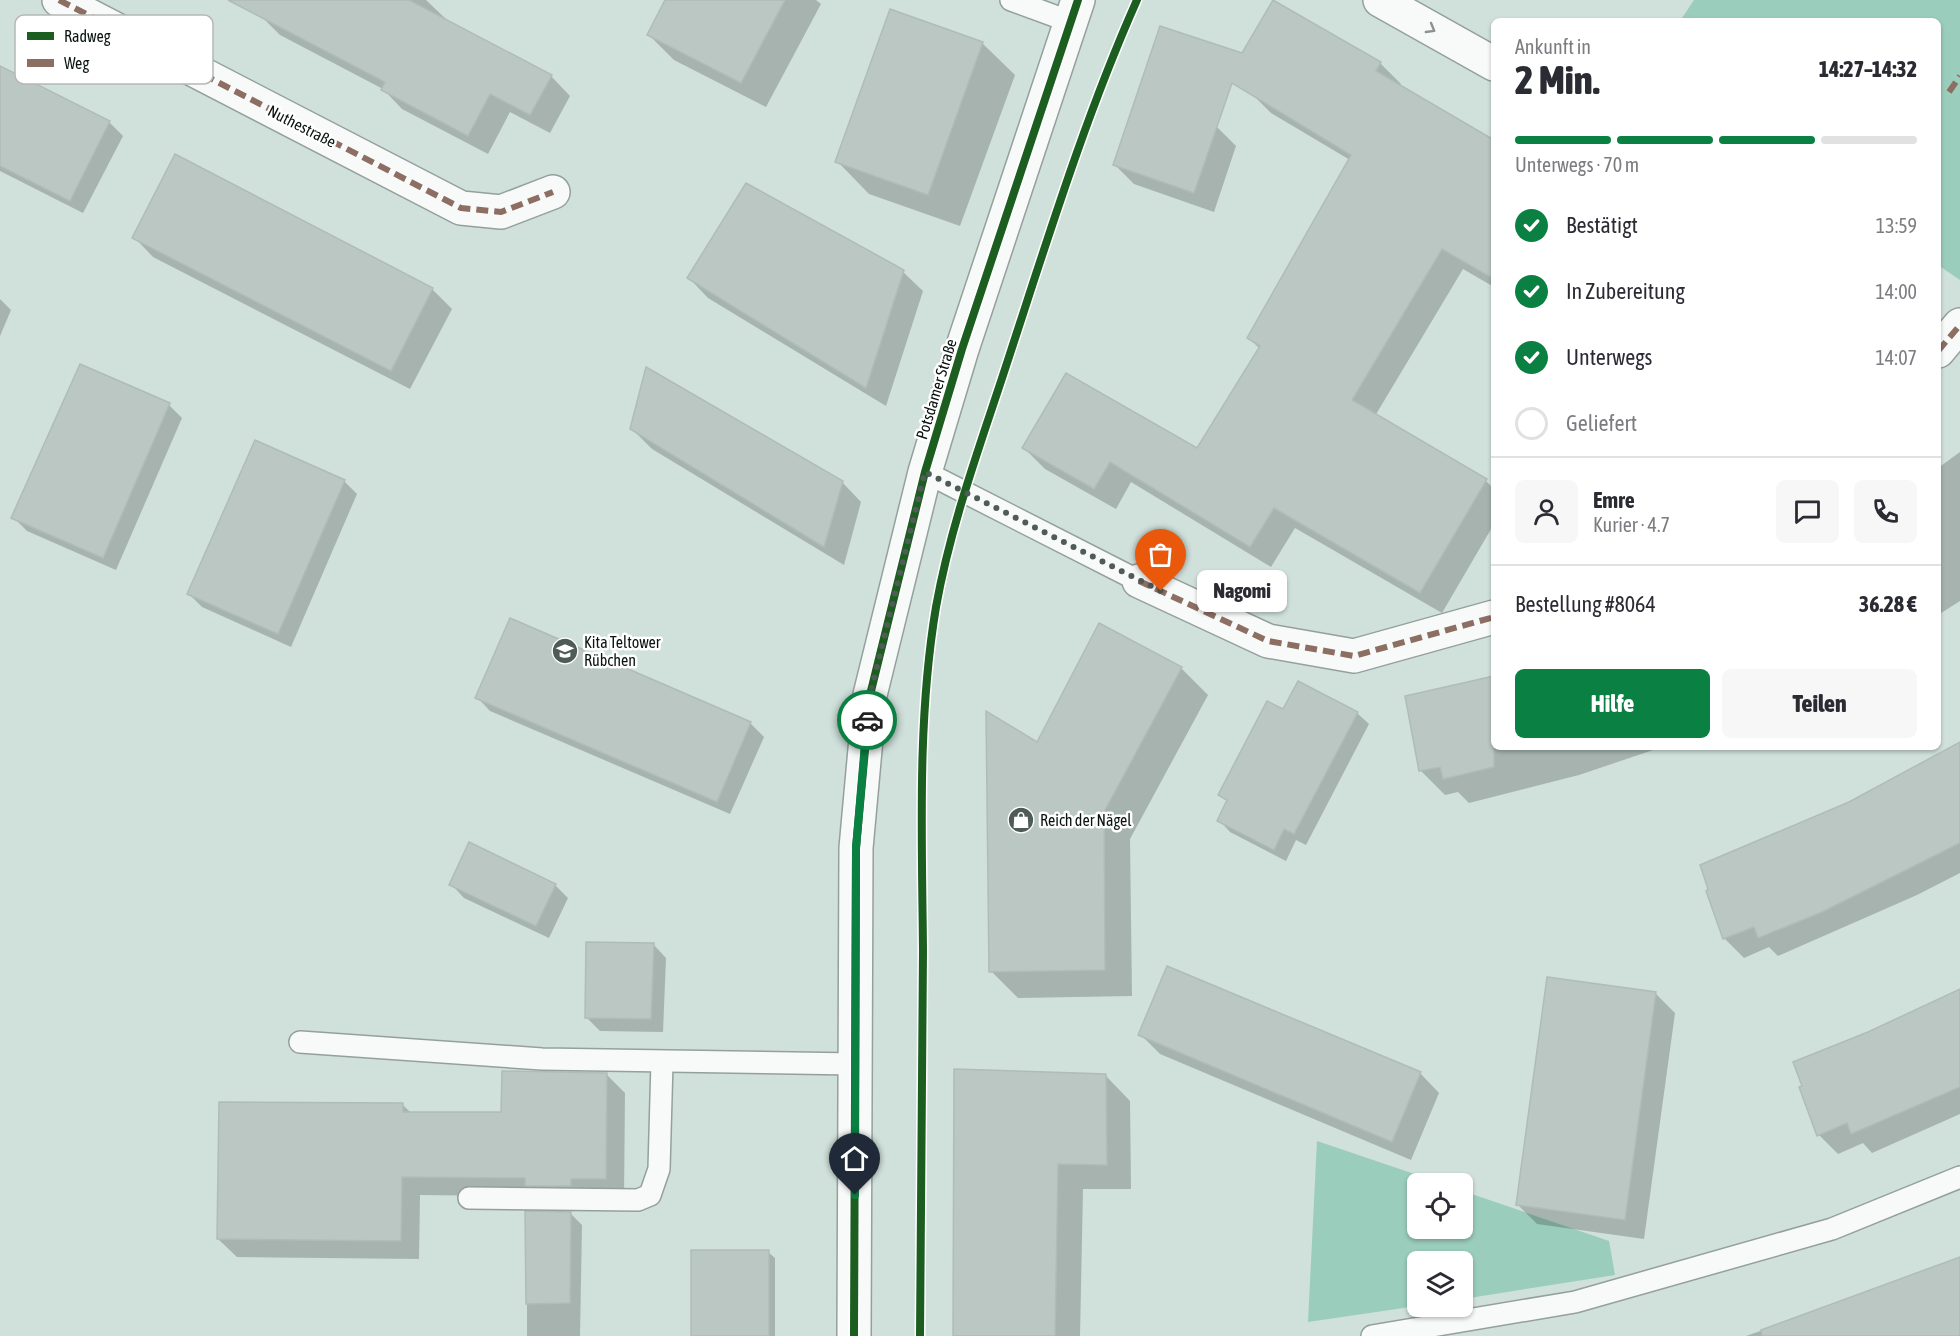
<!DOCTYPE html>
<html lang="de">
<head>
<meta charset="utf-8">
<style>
	:root { --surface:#fff; --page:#f7f7f7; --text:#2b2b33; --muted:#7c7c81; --line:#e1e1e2; --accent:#0b8043 }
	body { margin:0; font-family:"Asap Condensed",sans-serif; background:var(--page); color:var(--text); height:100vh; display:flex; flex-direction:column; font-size:22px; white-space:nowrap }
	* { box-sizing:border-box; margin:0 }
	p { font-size:20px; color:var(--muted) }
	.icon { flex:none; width:33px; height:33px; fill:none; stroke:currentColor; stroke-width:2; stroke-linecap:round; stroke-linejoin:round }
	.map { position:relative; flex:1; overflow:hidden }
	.drawer { position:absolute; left:1491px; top:18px; width:450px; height:732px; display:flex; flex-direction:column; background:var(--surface); border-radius:9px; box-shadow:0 2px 4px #0004 }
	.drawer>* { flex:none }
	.fabs { position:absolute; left:1407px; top:1173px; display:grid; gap:12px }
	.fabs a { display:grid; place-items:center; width:66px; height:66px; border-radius:9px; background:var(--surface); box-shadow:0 2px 4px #0004; font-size:30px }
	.pin { position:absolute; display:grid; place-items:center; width:51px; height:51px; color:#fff; margin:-62px -26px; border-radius:50% 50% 50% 0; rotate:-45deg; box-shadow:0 0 6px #0007 }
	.pin .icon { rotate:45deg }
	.courier { position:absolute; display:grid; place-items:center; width:60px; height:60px; margin:-30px; border:4px solid #0b8043; border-radius:50%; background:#fff; color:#222; box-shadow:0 2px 8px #0007 }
	.bubble { position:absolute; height:42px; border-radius:9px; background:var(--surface); box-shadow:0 2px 4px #0004; font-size:20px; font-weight:800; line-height:42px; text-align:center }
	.overview em { font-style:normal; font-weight:800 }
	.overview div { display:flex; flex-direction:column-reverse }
	.overview { display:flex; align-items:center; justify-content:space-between; height:102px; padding:0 24px }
	h1 { font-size:39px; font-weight:800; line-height:45px }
	.bar { display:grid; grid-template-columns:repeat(4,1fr); gap:9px 6px; align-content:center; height:72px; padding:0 24px }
	.bar i { height:8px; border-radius:4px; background:var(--line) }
	.bar .active { background:var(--accent) }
	.bar p { grid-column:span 4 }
	.line { display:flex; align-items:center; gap:15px; padding:0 24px; border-top:2px solid var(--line) }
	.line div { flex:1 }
	.round { display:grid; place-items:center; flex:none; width:63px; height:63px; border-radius:9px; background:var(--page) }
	ol { padding:0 24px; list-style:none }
	li { display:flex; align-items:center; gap:18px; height:66px }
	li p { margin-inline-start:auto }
	li .icon { padding:6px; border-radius:50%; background:var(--accent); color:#fff; stroke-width:4 }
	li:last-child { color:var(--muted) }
	li i { width:33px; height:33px; border:3px solid var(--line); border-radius:50% }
	.button { display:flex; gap:12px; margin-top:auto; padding:12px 24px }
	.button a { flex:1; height:69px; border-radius:9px; background:var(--accent); color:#fff; font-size:24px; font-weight:800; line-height:69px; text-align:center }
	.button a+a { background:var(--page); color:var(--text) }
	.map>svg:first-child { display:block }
	.green { fill:#9bcdbc }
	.shadow { fill:#0003 }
	.building { fill:#bbc7c3; stroke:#b0bcb8; stroke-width:1.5 }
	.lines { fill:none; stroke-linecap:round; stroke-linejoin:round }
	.service-casing { stroke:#94a09c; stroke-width:24 }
	.minor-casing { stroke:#94a09c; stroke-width:36 }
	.tertiary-casing { stroke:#94a09c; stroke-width:36 }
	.service { stroke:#f8faf9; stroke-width:21 }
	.minor { stroke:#f8faf9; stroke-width:33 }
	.tertiary { stroke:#f8faf9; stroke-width:33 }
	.quiet { stroke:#8d6e63; stroke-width:6; stroke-dasharray:12 6; stroke-linecap:butt }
	.cycleway-casing { stroke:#fff; stroke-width:11 }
	.cycleway { stroke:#1b5e20; stroke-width:8 }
	.oneway { stroke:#8c9290 }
	.done { stroke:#4f5b57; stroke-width:6; stroke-dasharray:0 10.8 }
	.route { stroke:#0b8043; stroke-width:8 }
	.labels { text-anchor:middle; stroke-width:5; stroke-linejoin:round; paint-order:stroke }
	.street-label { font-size:16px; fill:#091310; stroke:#fff }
	.poi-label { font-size:16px; fill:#091310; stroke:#fff; text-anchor:start }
	.key { fill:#fff; stroke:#b5b8b7; stroke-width:1.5 }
	.key-label { font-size:16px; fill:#091310 }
</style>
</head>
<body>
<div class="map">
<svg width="1960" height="1336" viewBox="0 0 1960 1336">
	<rect width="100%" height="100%" fill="#d0e0da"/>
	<g class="green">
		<polygon points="1694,0 1960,0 1960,280 1938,265 1938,21 1680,21"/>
		<polygon points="1317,1141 1441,1183 1418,1184 1418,1228 1462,1228 1463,1191 1609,1241 1615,1275 1463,1299 1462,1262 1418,1262 1417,1306 1308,1322"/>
	</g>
	<g class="shadow">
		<polygon points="268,0 426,0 447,20 551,76 570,96 550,133 510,112 488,154 402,109 383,89 280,35 260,15"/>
		<polygon points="667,0 816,0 821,4 766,107 674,60 649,35"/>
		<polygon points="1275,1 1380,63 1401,84 1399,87 1494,144 1494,287 1463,269 1375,416 1486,481 1494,489 1494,524 1442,613 1295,528 1271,567 1131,482 1116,509 1045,469 1024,448 1197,451 1260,349 1249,338 1350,160 1271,113 1250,92 1241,58"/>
		<polygon points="982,43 1015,75 960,226 869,194 837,161"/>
		<polygon points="0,67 109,122 123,136 83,213 0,171"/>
		<polygon points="1216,126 1236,146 1214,212 1134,184 1115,165"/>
		<polygon points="176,156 432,289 452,309 410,389 153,257 134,237"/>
		<polygon points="903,272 923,291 886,406 708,298 689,278"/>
		<polygon points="0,299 11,310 0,336"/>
		<polygon points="169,405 182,418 116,570 27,531 13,517"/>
		<polygon points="632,429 842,482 861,502 844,565 652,449"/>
		<polygon points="1960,452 1960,601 1938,615 1938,468"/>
		<polygon points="344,481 357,494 291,647 202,607 189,594"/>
		<polygon points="1181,668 1208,695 1130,839 1132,996 1018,998 991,971"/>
		<polygon points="1494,677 1494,747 1662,747 1579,775 1469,803 1458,792 1445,795 1420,770"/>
		<polygon points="477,697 750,723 764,737 730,814 490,711"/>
		<polygon points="1283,711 1357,713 1369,724 1306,845 1296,840 1286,861 1230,832 1219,820 1228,802 1220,795"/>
		<polygon points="1960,743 1960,873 1917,895 1778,956 1769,947 1744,958 1724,938 1817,818 1914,769"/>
		<polygon points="451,884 555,885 568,898 549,938 464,898"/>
		<polygon points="653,944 666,958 663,1032 600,1031 586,1017"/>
		<polygon points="1960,989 1960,1114 1872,1153 1863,1143 1838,1154 1819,1135 1868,1033"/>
		<polygon points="1655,993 1675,1013 1644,1239 1537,1224 1518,1205"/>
		<polygon points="1140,1034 1420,1073 1439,1093 1411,1160 1160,1054"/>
		<polygon points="606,1074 625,1093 624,1197 420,1195 419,1259 237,1257 218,1239 403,1105 411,1113 502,1114"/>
		<polygon points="1106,1076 1130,1101 1131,1189 1083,1189 1080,1336 954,1336"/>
		<polygon points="527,1213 570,1213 582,1225 580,1336 527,1336"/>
		<polygon points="768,1252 775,1258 775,1336 692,1336"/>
		<polygon points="1960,1258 1960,1336 1746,1336 1851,1300"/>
	</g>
	<g class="building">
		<polygon points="228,0 409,0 552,75 530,115 490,94 468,136 381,90 385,82"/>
		<polygon points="665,0 785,0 741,83 647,35"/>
		<polygon points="1273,0 1381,62 1376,71 1494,140 1494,279 1442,249 1352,400 1487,479 1420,593 1274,508 1250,547 1110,462 1094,489 1022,448 1066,373 1197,448 1260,346 1247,338 1351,155 1232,83 1194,193 1113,165 1160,26 1242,53"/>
		<polygon points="890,9 983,42 928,195 835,162"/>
		<polygon points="0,66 110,121 70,201 0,166"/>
		<polygon points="175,154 433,288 391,371 132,238"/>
		<polygon points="746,183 904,270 866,388 687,278"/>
		<polygon points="80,364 170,403 103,558 11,518"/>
		<polygon points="646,367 843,481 824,547 630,429"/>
		<polygon points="255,440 345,480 278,634 187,594"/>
		<polygon points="510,618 751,722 717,802 475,698"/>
		<polygon points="1099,623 1182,667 1104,812 1105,970 989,972 986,711 1037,742"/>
		<polygon points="1494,676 1494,767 1443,779 1440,767 1419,771 1405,696"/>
		<polygon points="1298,681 1358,712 1294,834 1284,829 1274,850 1217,821 1227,800 1218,795 1267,701 1283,709"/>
		<polygon points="1960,742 1960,843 1822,912 1758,938 1754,927 1723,939 1706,891 1708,889 1700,865 1849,802"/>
		<polygon points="469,842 556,884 536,926 449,885"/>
		<polygon points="586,942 654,943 651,1019 585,1018"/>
		<polygon points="1167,966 1421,1072 1392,1142 1138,1035"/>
		<polygon points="1547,977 1656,992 1625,1220 1516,1205"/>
		<polygon points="1960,989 1960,1087 1851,1134 1847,1123 1817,1136 1799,1087 1802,1086 1793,1062 1868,1032"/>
		<polygon points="954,1069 1106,1074 1107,1165 1058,1164 1055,1336 953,1336"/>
		<polygon points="502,1071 607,1073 606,1179 571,1179 571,1186 525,1186 525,1178 402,1177 401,1241 217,1239 219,1102 403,1103 403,1112 501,1112"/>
		<polygon points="525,1211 571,1212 570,1303 526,1304"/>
		<rect x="691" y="1250" width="78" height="86"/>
		<polygon points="1960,1257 1960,1336 1762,1336 1761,1330"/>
	</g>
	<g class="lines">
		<g class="service-casing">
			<g id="service">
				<polyline points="1011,0 1071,22"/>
				<polyline points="925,472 1139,581"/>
				<polyline points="300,1042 542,1059 855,1064"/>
				<polyline points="469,1198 638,1200 650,1195 659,1169 662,1062"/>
				<polyline points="1372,1336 1575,1302 1832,1229 1960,1177"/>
			</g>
		</g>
		<g class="minor-casing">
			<g id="minor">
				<polyline points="59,0 461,208 501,212 553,192"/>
				<polyline points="1380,0 1494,64"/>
				<polyline points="1938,351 1960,325"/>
				<polyline points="1139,581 1268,641 1354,656 1494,617"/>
			</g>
		</g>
		<g class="tertiary-casing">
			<polyline id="tertiary" points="854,1336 856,848 870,695 925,472 962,349 1078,0"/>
		</g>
		<use href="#service" class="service"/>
		<use href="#minor" class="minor"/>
		<use href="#tertiary" class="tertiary"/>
		<g class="quiet">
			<polyline points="59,0 461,208 501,212 553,192"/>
			<polyline points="1949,92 1960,76"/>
			<polyline points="1938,351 1960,325"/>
			<polyline points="1139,581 1268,641 1354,656 1494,617"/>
		</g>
		<g class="cycleway-casing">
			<g id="cycleway">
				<polyline points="854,1336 856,848 870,695 925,472 962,349 1078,0"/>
				<path d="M920,1336c2,-129 3,-257 3,-385 -1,-114 -6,-231 13,-344 15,-84 45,-164 71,-244 40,-122 78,-246 130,-363"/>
			</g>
		</g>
		<use href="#cycleway" class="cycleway"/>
	</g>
	<defs><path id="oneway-chevron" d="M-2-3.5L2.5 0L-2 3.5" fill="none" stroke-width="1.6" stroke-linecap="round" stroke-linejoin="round" transform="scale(1.5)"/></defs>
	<use class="oneway" href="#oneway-chevron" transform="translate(1431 29) rotate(30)"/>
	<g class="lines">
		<polyline class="done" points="867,720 870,695 925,472 1161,591"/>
		<polyline class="route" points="855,1195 856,848 867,720"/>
	</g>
	<defs>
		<g id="school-disc" transform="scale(1.35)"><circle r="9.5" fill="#4f5b57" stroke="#fff"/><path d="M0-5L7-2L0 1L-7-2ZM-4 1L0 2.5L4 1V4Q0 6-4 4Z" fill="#fff"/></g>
		<g id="shop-disc" transform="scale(1.35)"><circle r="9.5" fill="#4f5b57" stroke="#fff"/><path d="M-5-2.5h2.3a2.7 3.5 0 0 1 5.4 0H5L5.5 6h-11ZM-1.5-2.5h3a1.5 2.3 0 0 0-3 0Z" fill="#fff"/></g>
	</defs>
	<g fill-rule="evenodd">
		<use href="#school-disc" x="565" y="651"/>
		<use href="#shop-disc" x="1021" y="820"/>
	</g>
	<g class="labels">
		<g class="street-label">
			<text transform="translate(302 126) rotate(27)" y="6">Nuthestraße</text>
			<text transform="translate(936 389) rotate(-73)" y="6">Potsdamer Straße</text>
		</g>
		<g class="poi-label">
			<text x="584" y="648">Kita Teltower<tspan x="584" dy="18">Rübchen</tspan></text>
			<text x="1040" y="826">Reich der Nägel</text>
		</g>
	</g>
	<rect x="15" y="15" width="198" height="69" rx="9" class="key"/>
	<rect x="27" y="32" width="27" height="8" fill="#1b5e20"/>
	<rect x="27" y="59" width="27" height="8" fill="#8d6e63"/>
	<g class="key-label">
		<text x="64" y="42">Radweg</text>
		<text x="64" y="69">Weg</text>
	</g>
</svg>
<div class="fabs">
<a><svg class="icon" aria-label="locate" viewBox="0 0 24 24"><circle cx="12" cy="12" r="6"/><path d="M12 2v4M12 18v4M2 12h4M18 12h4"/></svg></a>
<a><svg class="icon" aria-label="layers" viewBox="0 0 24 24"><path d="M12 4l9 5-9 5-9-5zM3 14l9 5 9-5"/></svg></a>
</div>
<div class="pin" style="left:1161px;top:591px;background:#ea580c"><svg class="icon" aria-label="bag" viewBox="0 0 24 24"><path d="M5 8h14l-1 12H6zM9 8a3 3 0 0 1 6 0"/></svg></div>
<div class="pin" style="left:855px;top:1195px;background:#1f2937"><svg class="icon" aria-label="home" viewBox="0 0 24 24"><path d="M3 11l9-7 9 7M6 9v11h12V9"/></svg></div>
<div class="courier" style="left:867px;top:720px"><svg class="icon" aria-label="car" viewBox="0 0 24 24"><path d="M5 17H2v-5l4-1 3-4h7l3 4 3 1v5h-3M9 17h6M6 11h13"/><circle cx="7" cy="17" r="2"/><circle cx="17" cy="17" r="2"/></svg></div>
<div class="bubble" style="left:1197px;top:570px;width:90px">Nagomi</div>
<section class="drawer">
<div class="overview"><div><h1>2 Min.</h1><p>Ankunft in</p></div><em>14:27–14:32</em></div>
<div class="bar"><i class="active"></i><i class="active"></i><i class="active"></i><i></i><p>Unterwegs · 70 m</p></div>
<ol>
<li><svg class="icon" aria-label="check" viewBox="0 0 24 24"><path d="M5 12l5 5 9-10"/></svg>Bestätigt<p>13:59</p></li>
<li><svg class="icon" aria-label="check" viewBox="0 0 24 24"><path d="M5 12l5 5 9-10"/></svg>In Zubereitung<p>14:00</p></li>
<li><svg class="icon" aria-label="check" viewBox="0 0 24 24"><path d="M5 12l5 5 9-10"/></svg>Unterwegs<p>14:07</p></li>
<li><i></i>Geliefert</li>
</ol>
<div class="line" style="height:108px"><a class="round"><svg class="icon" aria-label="person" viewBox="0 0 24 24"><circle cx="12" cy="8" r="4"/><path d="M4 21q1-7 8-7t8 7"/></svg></a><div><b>Emre</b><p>Kurier · 4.7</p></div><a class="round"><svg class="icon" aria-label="chat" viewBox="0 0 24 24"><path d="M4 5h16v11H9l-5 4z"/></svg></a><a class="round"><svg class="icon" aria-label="phone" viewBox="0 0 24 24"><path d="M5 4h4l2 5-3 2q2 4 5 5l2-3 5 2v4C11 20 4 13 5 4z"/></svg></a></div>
<div class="line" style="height:78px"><div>Bestellung #8064</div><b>36.28 €</b></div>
<div class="button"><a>Hilfe</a><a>Teilen</a></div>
</section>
</div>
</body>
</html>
